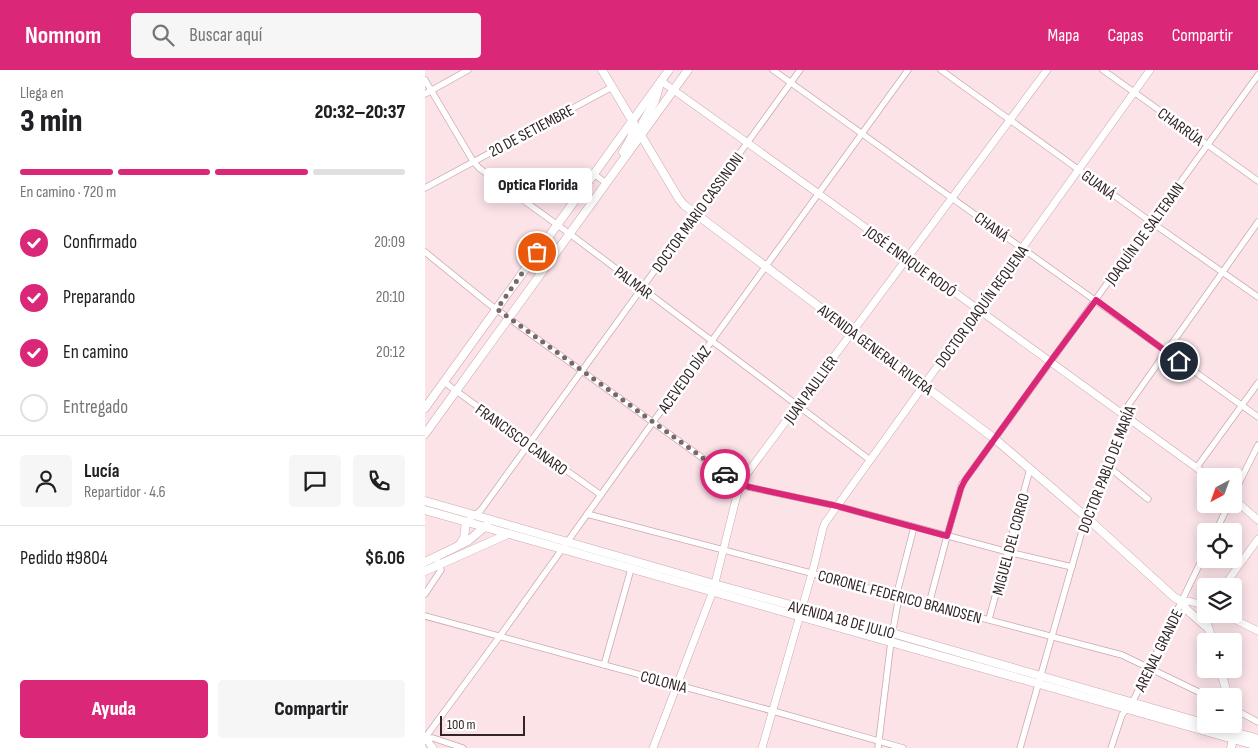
<!DOCTYPE html>
<html lang="es">
<head>
<meta charset="utf-8">
<style>
	:root { --surface:#fff; --page:#f6f6f6; --text:#202124; --muted:#757577; --line:#e0e0e0; --accent:#db2777 }
	body { margin:0; font-family:"Sofia Sans Condensed",sans-serif; background:var(--page); color:var(--text); height:100vh; display:flex; flex-direction:column; font-size:19px; white-space:nowrap }
	* { box-sizing:border-box; margin:0 }
	p { font-size:16px; color:var(--muted) }
	.icon { flex:none; width:28px; height:28px; fill:none; stroke:currentColor; stroke-width:2; stroke-linecap:round; stroke-linejoin:round }
	.map { position:relative; flex:1; overflow:hidden }
	.side { display:flex; flex-direction:column; background:var(--surface); width:425px }
	.side>* { flex:none }
	.needle { width:32px; rotate:221deg }
	.buttons { position:absolute; left:772px; top:398px; display:grid; gap:10px }
	.buttons a { display:grid; place-items:center; width:45px; height:45px; border-radius:5px; background:var(--surface); box-shadow:0 2px 12px #0003; font-size:25px }
	.scale { position:absolute; left:15px; bottom:12px; width:85px; box-sizing:border-box; padding-left:5px; border:2px solid #322427; border-top:0; font-size:14px; line-height:18px; white-space:nowrap; color:#322427; -webkit-text-stroke:4px #fff; paint-order:stroke }
	.pin { position:absolute; display:grid; place-items:center; width:42px; height:42px; color:#fff; margin:-21px; border:2px solid #fff; border-radius:50%; box-shadow:0 1px 5px #0007 }
	.courier { position:absolute; display:grid; place-items:center; width:50px; height:50px; margin:-25px; border:4px solid #db2777; border-radius:50%; background:#fff; color:#222; box-shadow:0 1px 6px #0007 }
	.bubble { position:absolute; height:35px; border-radius:5px; background:var(--surface); box-shadow:0 2px 12px #0003; font-size:16px; font-weight:800; line-height:35px; text-align:center }
	.headline em { font-style:normal; font-weight:800 }
	.headline div { display:flex; flex-direction:column-reverse }
	.headline { display:flex; align-items:center; justify-content:space-between; height:85px; padding:0 20px }
	h1 { font-size:32px; font-weight:800; line-height:38px }
	.bar { display:grid; grid-template-columns:repeat(4,1fr); gap:8px 5px; align-content:center; height:60px; padding:0 20px }
	.bar i { height:6px; border-radius:4px; background:var(--line) }
	.bar .current { background:var(--accent) }
	.bar p { grid-column:span 4 }
	.line { display:flex; align-items:center; gap:12px; padding:0 20px; border-top:1px solid var(--line) }
	.line div { flex:1 }
	.round { display:grid; place-items:center; flex:none; width:52px; height:52px; border-radius:5px; background:var(--page) }
	ol { padding:0 20px; list-style:none }
	li { display:flex; align-items:center; gap:15px; height:55px }
	li p { margin-inline-start:auto }
	li .icon { padding:5px; border-radius:50%; background:var(--accent); color:#fff; stroke-width:4 }
	li:last-child { color:var(--muted) }
	li i { width:28px; height:28px; border:2px solid var(--line); border-radius:50% }
	.button { display:flex; gap:10px; margin-top:auto; padding:10px 20px }
	.button a { flex:1; height:58px; border-radius:5px; background:var(--accent); color:#fff; font-size:20px; font-weight:800; line-height:58px; text-align:center }
	.button a+a { background:var(--page); color:var(--text) }
	header { display:flex; align-items:center; gap:30px; box-sizing:border-box; height:70px; padding:0 25px; background:var(--accent); color:#fff }
	header strong { font-size:24px }
	nav { display:flex; gap:28px; margin-inline-start:auto; font-size:18px }
	.search { width:350px; height:45px; background:var(--page); display:flex; align-items:center; gap:12px; box-sizing:border-box; padding:0 18px; border-radius:5px; color:var(--muted); font-size:19px }
	main { display:flex; flex:1; min-height:0 }
	.map>svg:first-child { display:block }
	.lines { fill:none; stroke-linecap:round; stroke-linejoin:round }
	.minor-casing { stroke:#cca7af; stroke-width:7 }
	.tertiary-casing { stroke:#cca7af; stroke-width:8 }
	.secondary-casing { stroke:#cca7af; stroke-width:9 }
	.minor { stroke:#fff; stroke-width:5.5 }
	.tertiary { stroke:#fff; stroke-width:7 }
	.secondary { stroke:#fff; stroke-width:8 }
	.done { stroke:#78676b; stroke-width:5; stroke-dasharray:0 9 }
	.route { stroke:#db2777; stroke-width:6 }
	.labels { text-anchor:middle; stroke-width:5; stroke-linejoin:round; paint-order:stroke }
	.street-label { font-size:16px; fill:#322427; stroke:#fff }
</style>
</head>
<body>
<header>
<strong>Nomnom</strong>
<div class="search"><svg class="icon" aria-label="search" viewBox="0 0 24 24"><circle cx="10" cy="10" r="6"/><path d="M15 15l6 6"/></svg>Buscar aquí</div>
<nav><a>Mapa</a><a>Capas</a><a>Compartir</a></nav>
</header>
<main>
<section class="side">
<div class="headline"><div><h1>3 min</h1><p>Llega en</p></div><em>20:32–20:37</em></div>
<div class="bar"><i class="current"></i><i class="current"></i><i class="current"></i><i></i><p>En camino · 720 m</p></div>
<ol>
<li><svg class="icon" aria-label="check" viewBox="0 0 24 24"><path d="M5 12l5 5 9-10"/></svg>Confirmado<p>20:09</p></li>
<li><svg class="icon" aria-label="check" viewBox="0 0 24 24"><path d="M5 12l5 5 9-10"/></svg>Preparando<p>20:10</p></li>
<li><svg class="icon" aria-label="check" viewBox="0 0 24 24"><path d="M5 12l5 5 9-10"/></svg>En camino<p>20:12</p></li>
<li><i></i>Entregado</li>
</ol>
<div class="line" style="height:90px"><a class="round"><svg class="icon" aria-label="person" viewBox="0 0 24 24"><circle cx="12" cy="8" r="4"/><path d="M4 21q1-7 8-7t8 7"/></svg></a><div><b>Lucía</b><p>Repartidor · 4.6</p></div><a class="round"><svg class="icon" aria-label="chat" viewBox="0 0 24 24"><path d="M4 5h16v11H9l-5 4z"/></svg></a><a class="round"><svg class="icon" aria-label="phone" viewBox="0 0 24 24"><path d="M5 4h4l2 5-3 2q2 4 5 5l2-3 5 2v4C11 20 4 13 5 4z"/></svg></a></div>
<div class="line" style="height:65px"><div>Pedido #9804</div><b>$6.06</b></div>
<div class="button"><a>Ayuda</a><a>Compartir</a></div>
</section>
<div class="map">
<svg width="833" height="678" viewBox="0 0 833 678">
	<rect width="100%" height="100%" fill="#fbe3e8"/>
	<g class="lines">
		<g class="minor-casing">
			<g id="minor">
				<polyline points="348,0 833,347"/>
				<polyline points="516,0 726,152 833,227"/>
				<polyline points="678,0 833,111"/>
				<polyline points="0,10 48,91 54,98 145,164 445,390"/>
				<polyline points="0,24 43,0"/>
				<polyline points="169,104 181,113"/>
				<polyline points="0,118 187,17"/>
				<polyline points="0,182 64,234 308,410 323,417 412,436 583,482 647,497"/>
				<polyline points="19,312 104,374 176,425"/>
				<polyline points="680,394 723,429"/>
				<polyline points="772,397 833,313"/>
				<polyline points="809,423 833,375"/>
				<polyline points="162,444 697,585 782,626"/>
				<polyline points="41,452 56,440 375,0"/>
				<polyline points="791,461 804,434"/>
				<polyline points="0,524 16,500 11,487"/>
				<polyline points="504,534 522,466 537,414 833,5"/>
				<polyline points="0,546 348,641 478,678"/>
				<polyline points="564,549 605,399"/>
				<polyline points="179,595 206,499"/>
				<polyline points="809,639 833,652"/>
				<polyline points="0,668 75,566 228,352 483,0"/>
				<polyline points="0,668 8,668 38,678"/>
				<polyline points="453,678 466,571 473,532 473,519 489,457"/>
				<polyline points="595,678 661,447 702,337 833,152"/>
				<polyline points="686,678 697,645 709,629 781,481"/>
			</g>
		</g>
		<g class="tertiary-casing">
			<g id="tertiary">
				<polyline points="236,11 394,124 783,406"/>
				<polyline points="809,429 833,450"/>
				<polyline points="799,516 833,469"/>
				<polyline points="757,532 764,531 781,536"/>
				<polyline points="783,544 782,551 784,559"/>
				<polyline points="799,544 833,561"/>
				<polyline points="0,668 8,678"/>
				<polyline points="228,678 288,521 315,413 622,0"/>
				<polyline points="337,678 389,496 398,458 400,453 725,0"/>
			</g>
		</g>
		<g class="secondary-casing">
			<g id="secondary">
				<polyline points="177,0 254,129 259,135 570,369 661,447 749,527 757,532 761,539 784,559 787,571"/>
				<polyline points="216,61 218,52 230,31 234,17"/>
				<path d="M198,82c5,-9 12,-18 10,-28"/>
				<polyline points="0,338 244,0"/>
				<polyline points="0,364 263,0"/>
				<polyline points="0,431 289,514 467,563 833,669"/>
				<polyline points="0,440 833,676"/>
				<polyline points="35,474 39,468 41,452"/>
				<polyline points="0,492 27,479 43,471 62,455"/>
				<polyline points="0,501 83,464"/>
				<polyline points="795,599 803,626"/>
				<polyline points="806,678 808,669 807,654"/>
			</g>
		</g>
		<use href="#minor" class="minor"/>
		<use href="#tertiary" class="tertiary"/>
		<use href="#secondary" class="secondary"/>
	</g>
	<g class="lines">
		<polyline class="done" points="112,182 72,239 300,404"/>
		<polyline class="route" points="300,404 308,410 324,417 412,436 522,466 536,418 540,410 625,292 671,230 754,291"/>
	</g>
	<g class="labels">
		<g class="street-label">
			<text transform="translate(756 56) rotate(36)" y="6">CHARRÚA</text>
			<text transform="translate(106 60) rotate(-28)" y="6">20 DE SETIEMBRE</text>
			<text transform="translate(674 114) rotate(36)" y="6">GUANÁ</text>
			<text transform="translate(272 142) rotate(-54)" y="6">DOCTOR MARIO CASSINONI</text>
			<text transform="translate(567 156) rotate(36)" y="6">CHANÁ</text>
			<text transform="translate(719 163) rotate(-54)" y="6">JOAQUÍN DE SALTERAIN</text>
			<text transform="translate(486 191) rotate(36)" y="6">JOSÉ ENRIQUE RODÓ</text>
			<text transform="translate(209 212) rotate(37)" y="6">PALMAR</text>
			<text transform="translate(556 236) rotate(-54)" y="6">DOCTOR JOAQUÍN REQUENA</text>
			<text transform="translate(451 279) rotate(37)" y="6">AVENIDA GENERAL RIVERA</text>
			<text transform="translate(259 309) rotate(-54)" y="6">ACEVEDO DÍAZ</text>
			<text transform="translate(385 319) rotate(-54)" y="6">JUAN PAULLIER</text>
			<text transform="translate(97 369) rotate(36)" y="6">FRANCISCO CANARO</text>
			<text transform="translate(681 399) rotate(-69)" y="6">DOCTOR PABLO DE MARÍA</text>
			<text transform="translate(585 474) rotate(-75)" y="6">MIGUEL DEL CORRO</text>
			<text transform="translate(475 526) rotate(15)" y="6">CORONEL FEDERICO BRANDSEN</text>
			<text transform="translate(417 549) rotate(15)" y="6">AVENIDA 18 DE JULIO</text>
			<text transform="translate(733 580) rotate(-64)" y="6">ARENAL GRANDE</text>
			<text transform="translate(239 611) rotate(15)" y="6">COLONIA</text>
		</g>
	</g>
</svg>
<div class="buttons">
<a><svg class="needle" viewBox="-14 -14 28 28"><path d="M0-13l5 13h-10z" fill="#e53935"/><path d="M0 13l5-13h-10z" fill="#757577"/></svg></a>
<a><svg class="icon" aria-label="locate" viewBox="0 0 24 24"><circle cx="12" cy="12" r="6"/><path d="M12 2v4M12 18v4M2 12h4M18 12h4"/></svg></a>
<a><svg class="icon" aria-label="layers" viewBox="0 0 24 24"><path d="M12 4l9 5-9 5-9-5zM3 14l9 5 9-5"/></svg></a>
<a>+</a>
<a>−</a>
</div>
<div class="scale">100 m</div>
<div class="pin" style="left:112px;top:182px;background:#ea580c"><svg class="icon" aria-label="bag" viewBox="0 0 24 24"><path d="M5 8h14l-1 12H6zM9 8a3 3 0 0 1 6 0"/></svg></div>
<div class="pin" style="left:754px;top:291px;background:#1f2937"><svg class="icon" aria-label="home" viewBox="0 0 24 24"><path d="M3 11l9-7 9 7M6 9v11h12V9"/></svg></div>
<div class="courier" style="left:300px;top:404px"><svg class="icon" aria-label="car" viewBox="0 0 24 24"><path d="M5 17H2v-5l4-1 3-4h7l3 4 3 1v5h-3M9 17h6M6 11h13"/><circle cx="7" cy="17" r="2"/><circle cx="17" cy="17" r="2"/></svg></div>
<div class="bubble" style="left:59px;top:98px;width:108px">Optica Florida</div>
</div>
</main>
</body>
</html>
